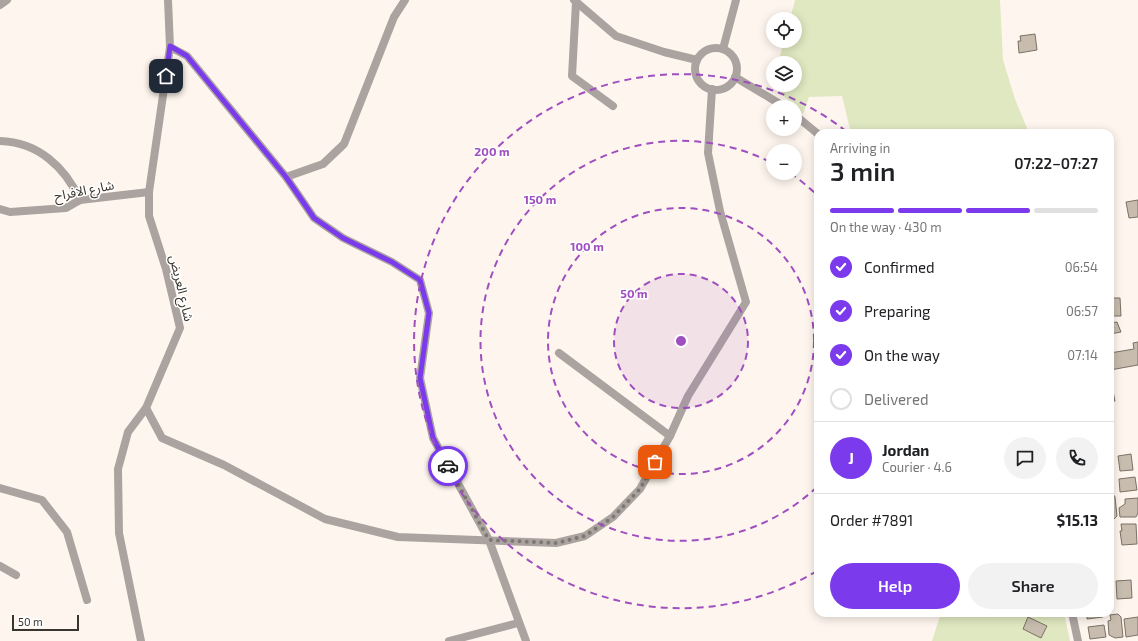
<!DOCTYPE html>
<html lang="en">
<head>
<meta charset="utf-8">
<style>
	:root { --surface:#fff; --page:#f2f2f2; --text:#202124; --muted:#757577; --line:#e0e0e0; --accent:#7c3aed }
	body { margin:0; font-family:"Exo 2","Noto Sans Arabic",sans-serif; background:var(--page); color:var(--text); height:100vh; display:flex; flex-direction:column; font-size:15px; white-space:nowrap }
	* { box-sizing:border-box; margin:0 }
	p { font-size:13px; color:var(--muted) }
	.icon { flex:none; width:22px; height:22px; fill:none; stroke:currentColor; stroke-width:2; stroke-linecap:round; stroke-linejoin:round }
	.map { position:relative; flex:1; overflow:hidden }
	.side { position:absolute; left:814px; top:129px; width:300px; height:488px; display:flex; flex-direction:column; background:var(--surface); border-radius:12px; box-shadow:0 2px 10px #0003 }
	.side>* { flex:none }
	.tools { position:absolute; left:766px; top:12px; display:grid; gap:8px }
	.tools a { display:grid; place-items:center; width:36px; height:36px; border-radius:50%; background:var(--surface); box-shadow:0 2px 10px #0003; font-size:20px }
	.scale { position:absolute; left:12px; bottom:10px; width:67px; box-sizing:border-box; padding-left:4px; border:2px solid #38342e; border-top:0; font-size:11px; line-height:14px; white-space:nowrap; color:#38342e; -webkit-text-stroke:3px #fff; paint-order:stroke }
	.pin { position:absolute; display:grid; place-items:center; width:34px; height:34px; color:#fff; margin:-17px; border-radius:8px; box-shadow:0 2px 6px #0006 }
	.courier { position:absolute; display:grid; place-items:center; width:40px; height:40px; margin:-20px; border:3px solid #7c3aed; border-radius:50%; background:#fff; color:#222; box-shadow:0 1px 5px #0007 }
	.overview em { font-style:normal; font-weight:600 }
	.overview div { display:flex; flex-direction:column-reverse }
	.overview { display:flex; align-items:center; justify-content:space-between; height:68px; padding:0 16px }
	h1 { font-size:26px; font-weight:600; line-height:30px }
	.bar { display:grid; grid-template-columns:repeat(4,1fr); gap:6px 4px; align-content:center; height:48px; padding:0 16px }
	.bar i { height:5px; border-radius:3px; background:var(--line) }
	.bar .selected { background:var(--accent) }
	.bar p { grid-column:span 4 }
	.line { display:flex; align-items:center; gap:10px; padding:0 16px; border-top:1px solid var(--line) }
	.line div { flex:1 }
	.round { display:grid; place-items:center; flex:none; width:42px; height:42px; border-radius:21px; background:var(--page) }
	ol { padding:0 16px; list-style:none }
	li { display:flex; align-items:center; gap:12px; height:44px }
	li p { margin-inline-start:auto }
	li .icon { padding:4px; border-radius:50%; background:var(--accent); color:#fff; stroke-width:4 }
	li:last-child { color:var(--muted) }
	li i { width:22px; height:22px; border:2px solid var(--line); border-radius:50% }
	.action { display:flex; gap:8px; margin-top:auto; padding:8px 16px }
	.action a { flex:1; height:46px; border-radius:24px; background:var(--accent); color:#fff; font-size:16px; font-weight:600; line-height:46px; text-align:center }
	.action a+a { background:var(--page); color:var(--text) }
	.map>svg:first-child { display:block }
	.green { fill:#dfe8c0 }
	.building { fill:#c7bcae; stroke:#7b7164 }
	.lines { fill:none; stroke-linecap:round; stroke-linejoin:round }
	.street { stroke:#aba39f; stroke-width:8 }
	.done { stroke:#7d7871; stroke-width:4; stroke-dasharray:0 7.2 }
	.route { stroke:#7c3aed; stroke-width:5 }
	.ring { fill:none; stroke:#9f4fbf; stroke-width:2; stroke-dasharray:7 5 }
	.labels { text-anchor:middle; stroke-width:3; stroke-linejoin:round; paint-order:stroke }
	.street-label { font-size:13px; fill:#38342e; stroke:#fff }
	.centre { fill:#9f4fbf; stroke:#fff; stroke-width:2 }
	.ring-label { font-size:12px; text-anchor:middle; font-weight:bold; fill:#9f4fbf; stroke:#fff; stroke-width:3; stroke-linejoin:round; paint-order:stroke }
</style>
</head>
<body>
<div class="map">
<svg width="1138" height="641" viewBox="0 0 1138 641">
	<rect width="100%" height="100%" fill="#fef6ee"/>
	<g class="green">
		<polygon points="795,0 1000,0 1003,60 1015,99 1029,133 851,133 842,96 809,97 803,114 772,85 773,82 773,85 795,85 795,63 778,63 784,41 795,41 795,19 790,19"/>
		<polygon points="941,613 1064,613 1070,641 932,641"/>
	</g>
	<g class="building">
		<polygon points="1035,34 1037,50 1019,53 1018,41 1021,41 1020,36"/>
		<polygon points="1138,200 1138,217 1129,218 1126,202"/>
		<polygon points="1110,298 1120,298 1121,316 1110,316"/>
		<polygon points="1117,322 1121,332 1110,334 1110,323"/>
		<polygon points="1138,342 1138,365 1110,370 1110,353 1134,349 1133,343"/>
		<polygon points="1110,376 1115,401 1110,402"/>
		<polygon points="1131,454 1133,470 1120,471 1118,456"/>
		<polygon points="1112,458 1113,474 1110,474 1110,459"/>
		<polygon points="1135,477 1137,490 1120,492 1119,479"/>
		<polygon points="1110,494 1113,494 1115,497 1117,516 1114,519 1110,519"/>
		<polygon points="1138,498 1138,513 1136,517 1120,517 1119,508 1125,504 1125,499"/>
		<polygon points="1121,524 1136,524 1137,544 1122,545 1120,531 1122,531"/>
		<polygon points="1131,580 1132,598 1117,599 1116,581"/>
		<polygon points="1087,613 1102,613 1103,617 1087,619"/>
		<polygon points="1118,614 1121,617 1123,637 1115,638 1109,635 1108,621 1111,620 1110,615"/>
		<polygon points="1028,617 1047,626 1041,638 1023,629"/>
		<polygon points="1138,617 1138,635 1126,637 1124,619"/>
		<polygon points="1104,625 1106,637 1090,639 1088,627"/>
	</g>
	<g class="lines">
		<g class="street">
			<polyline points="574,0 616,36 664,52 697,60"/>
			<polyline points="576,2 572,76 613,106"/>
			<polyline points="0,5 7,0"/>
			<polyline points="170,47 187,56 286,177 314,218 343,238 392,262 420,280 429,313 420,378 433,438 489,540 526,641"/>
			<circle cx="716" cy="69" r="21"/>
			<polyline points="723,49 736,0"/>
			<polyline points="735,77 785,107"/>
			<polyline points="795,115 818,134"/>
			<path d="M0,141c38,1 65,26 80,59"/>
			<polyline points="286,177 323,164 344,144 394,17 405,0"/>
			<polyline points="0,209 10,212 66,208 80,200 149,192"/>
			<polyline points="559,353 670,436"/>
			<polyline points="146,408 162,438 224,465 325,519 398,537 556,543 585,536 613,517 640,489 670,436 688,396 746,302 720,211 708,153 712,89"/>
			<polyline points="0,488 42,500 67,532 87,600"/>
			<polyline points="0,566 16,575"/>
			<polyline points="1072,613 1078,641"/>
			<polyline points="141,641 119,533 118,469 128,432 146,408 180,328 166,269 149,216 149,192 170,47 168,0"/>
			<polyline points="449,641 518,623"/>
		</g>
	</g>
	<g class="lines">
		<polyline class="done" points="448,466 489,540 556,543 585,536 613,517 640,489 655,462"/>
		<polyline class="route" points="166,76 170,46 187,56 286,177 314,218 343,238 392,262 420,280 429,313 420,378 433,438 448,466"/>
	</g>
	<circle cx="681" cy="341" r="67" fill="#9f4fbf" fill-opacity=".12"/>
	<g class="ring">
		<circle cx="681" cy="341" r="67"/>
		<circle cx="681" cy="341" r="133"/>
		<path d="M817 487A200 200 0 1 1 772 163M790 173A200 200 0 0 1 817 195"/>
		<path d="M817 571A267 267 0 1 1 847 132"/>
	</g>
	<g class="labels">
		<g class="street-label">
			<text transform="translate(84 190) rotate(-11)" y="5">شارع الافراح</text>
			<text transform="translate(182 288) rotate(77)" y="5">شارع العريض</text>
		</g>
	</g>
	<circle cx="681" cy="341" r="6" class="centre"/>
	<g class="ring-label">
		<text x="492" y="156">200 m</text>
		<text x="540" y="204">150 m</text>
		<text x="587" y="251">100 m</text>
		<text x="634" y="298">50 m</text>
	</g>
</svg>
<div class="tools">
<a><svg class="icon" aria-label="locate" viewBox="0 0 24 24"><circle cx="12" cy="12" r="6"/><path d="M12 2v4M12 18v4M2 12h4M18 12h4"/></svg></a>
<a><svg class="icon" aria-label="layers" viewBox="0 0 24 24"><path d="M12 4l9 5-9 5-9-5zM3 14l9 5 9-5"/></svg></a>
<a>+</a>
<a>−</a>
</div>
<div class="scale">50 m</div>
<div class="pin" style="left:655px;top:462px;background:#ea580c"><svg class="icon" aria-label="bag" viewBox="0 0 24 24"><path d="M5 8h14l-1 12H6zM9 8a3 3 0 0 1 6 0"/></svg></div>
<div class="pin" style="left:166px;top:76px;background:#1f2937"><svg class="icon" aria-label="home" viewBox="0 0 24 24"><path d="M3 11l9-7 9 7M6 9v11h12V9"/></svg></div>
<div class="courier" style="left:448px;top:466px"><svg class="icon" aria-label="car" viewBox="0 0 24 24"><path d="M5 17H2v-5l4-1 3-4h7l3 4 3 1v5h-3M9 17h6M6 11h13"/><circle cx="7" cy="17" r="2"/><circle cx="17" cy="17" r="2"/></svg></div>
<section class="side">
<div class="overview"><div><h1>3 min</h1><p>Arriving in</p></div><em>07:22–07:27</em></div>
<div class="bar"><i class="selected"></i><i class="selected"></i><i class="selected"></i><i></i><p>On the way · 430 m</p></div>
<ol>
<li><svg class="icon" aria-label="check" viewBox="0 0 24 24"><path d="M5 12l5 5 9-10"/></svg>Confirmed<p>06:54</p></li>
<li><svg class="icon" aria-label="check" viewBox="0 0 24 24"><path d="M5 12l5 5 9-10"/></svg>Preparing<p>06:57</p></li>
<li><svg class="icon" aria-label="check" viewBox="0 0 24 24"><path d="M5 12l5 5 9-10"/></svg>On the way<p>07:14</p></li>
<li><i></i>Delivered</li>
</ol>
<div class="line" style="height:72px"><b class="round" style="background:var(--accent);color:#fff">J</b><div><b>Jordan</b><p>Courier · 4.6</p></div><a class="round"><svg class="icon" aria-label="chat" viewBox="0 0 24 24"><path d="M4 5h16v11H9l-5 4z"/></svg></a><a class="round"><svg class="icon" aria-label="phone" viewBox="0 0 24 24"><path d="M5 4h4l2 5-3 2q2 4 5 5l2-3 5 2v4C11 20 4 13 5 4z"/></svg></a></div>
<div class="line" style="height:52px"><div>Order #7891</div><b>$15.13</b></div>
<div class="action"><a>Help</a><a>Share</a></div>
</section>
</div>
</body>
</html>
